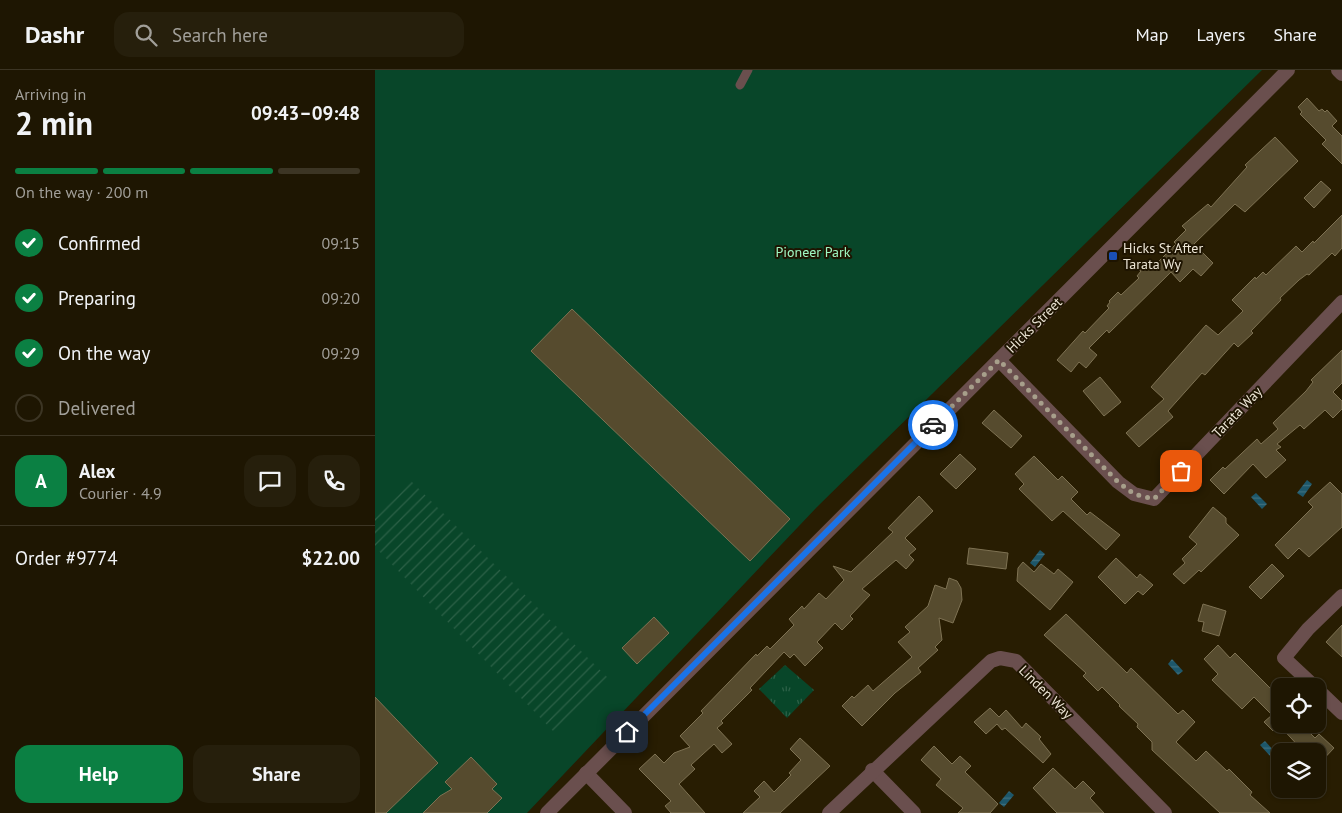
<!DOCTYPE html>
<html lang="en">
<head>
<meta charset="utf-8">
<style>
	:root { --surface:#1e1602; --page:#261f0c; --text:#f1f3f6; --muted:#a19f99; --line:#3c3524; --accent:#0b8043 }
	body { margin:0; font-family:"PT Sans",sans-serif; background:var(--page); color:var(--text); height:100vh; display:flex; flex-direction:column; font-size:19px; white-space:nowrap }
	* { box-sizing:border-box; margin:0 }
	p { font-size:16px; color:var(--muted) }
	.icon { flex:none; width:28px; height:28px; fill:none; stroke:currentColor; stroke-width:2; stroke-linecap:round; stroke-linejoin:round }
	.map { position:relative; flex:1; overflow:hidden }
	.drawer { display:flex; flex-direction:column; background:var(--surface); width:375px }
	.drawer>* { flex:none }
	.tools { position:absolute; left:896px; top:608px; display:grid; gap:10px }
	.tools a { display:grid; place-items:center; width:55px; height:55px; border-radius:10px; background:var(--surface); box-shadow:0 1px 4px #0004,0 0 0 1px var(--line); font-size:25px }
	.pin { position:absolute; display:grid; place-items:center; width:42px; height:42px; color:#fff; margin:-21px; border-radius:10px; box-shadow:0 2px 8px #0006 }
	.courier { position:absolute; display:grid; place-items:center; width:50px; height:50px; margin:-25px; border:4px solid #1a73e8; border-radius:50%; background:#fff; color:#222; box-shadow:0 1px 6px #0007 }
	.summary em { font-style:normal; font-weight:800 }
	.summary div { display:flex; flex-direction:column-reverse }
	.summary { display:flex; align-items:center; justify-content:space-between; height:85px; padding:0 15px }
	h1 { font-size:32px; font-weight:800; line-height:38px }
	.bar { display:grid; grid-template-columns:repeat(4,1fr); gap:8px 5px; align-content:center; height:60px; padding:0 15px }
	.bar i { height:6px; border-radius:4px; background:var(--line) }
	.bar .on { background:var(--accent) }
	.bar p { grid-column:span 4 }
	.line { display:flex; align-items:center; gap:12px; padding:0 15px; border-top:1px solid var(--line) }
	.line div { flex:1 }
	.round { display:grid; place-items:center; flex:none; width:52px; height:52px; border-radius:15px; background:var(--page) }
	ol { padding:0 15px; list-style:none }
	li { display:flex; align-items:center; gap:15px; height:55px }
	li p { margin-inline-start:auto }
	li .icon { padding:5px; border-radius:50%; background:var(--accent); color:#fff; stroke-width:4 }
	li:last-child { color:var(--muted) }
	li i { width:28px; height:28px; border:2px solid var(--line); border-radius:50% }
	.cta { display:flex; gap:10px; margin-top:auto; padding:10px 15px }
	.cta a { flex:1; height:58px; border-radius:15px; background:var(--accent); color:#fff; font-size:20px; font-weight:800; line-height:58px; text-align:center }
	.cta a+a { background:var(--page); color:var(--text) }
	header { display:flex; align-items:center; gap:30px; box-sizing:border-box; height:70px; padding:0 25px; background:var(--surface); border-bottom:1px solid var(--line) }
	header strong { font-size:24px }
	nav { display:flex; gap:28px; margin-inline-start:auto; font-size:18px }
	.search { width:350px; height:45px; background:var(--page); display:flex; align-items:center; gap:12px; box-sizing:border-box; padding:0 18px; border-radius:15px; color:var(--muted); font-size:19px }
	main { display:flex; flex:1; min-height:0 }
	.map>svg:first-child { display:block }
	.grass { fill:url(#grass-tufts) }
	.park { fill:#084629 }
	.garden { fill:url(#garden-furrows) }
	.water { fill:url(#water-rules) }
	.building { fill:#564b2e; stroke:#7e7253 }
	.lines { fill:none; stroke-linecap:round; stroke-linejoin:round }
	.service { stroke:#6a4f4e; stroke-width:9 }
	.minor { stroke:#6a4f4e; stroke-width:14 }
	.tertiary { stroke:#6a4f4e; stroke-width:14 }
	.done { stroke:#a79f8b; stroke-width:5; stroke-dasharray:0 9 }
	.route { stroke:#1a73e8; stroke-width:6 }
	.transit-dot { fill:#1a4fb4; stroke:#1e1400; stroke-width:2 }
	.labels { text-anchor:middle; stroke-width:4; stroke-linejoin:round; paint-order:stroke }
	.poi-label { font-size:14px; fill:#ece5d5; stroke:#1e1400; text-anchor:start }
	.park-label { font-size:14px; fill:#9ef7c2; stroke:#1e1400 }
	.street-label { font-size:14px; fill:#ece5d5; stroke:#1e1400 }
</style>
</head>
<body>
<header>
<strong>Dashr</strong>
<div class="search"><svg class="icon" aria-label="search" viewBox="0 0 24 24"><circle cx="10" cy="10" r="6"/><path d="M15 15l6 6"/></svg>Search here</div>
<nav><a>Map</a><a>Layers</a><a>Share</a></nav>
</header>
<main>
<section class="drawer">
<div class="summary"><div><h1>2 min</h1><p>Arriving in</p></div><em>09:43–09:48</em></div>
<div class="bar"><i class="on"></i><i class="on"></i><i class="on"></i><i></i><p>On the way · 200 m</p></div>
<ol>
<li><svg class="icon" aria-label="check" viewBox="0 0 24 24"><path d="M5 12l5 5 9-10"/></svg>Confirmed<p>09:15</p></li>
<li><svg class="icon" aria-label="check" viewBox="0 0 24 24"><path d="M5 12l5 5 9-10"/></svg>Preparing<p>09:20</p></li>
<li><svg class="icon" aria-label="check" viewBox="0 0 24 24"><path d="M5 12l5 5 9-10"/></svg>On the way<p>09:29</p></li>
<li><i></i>Delivered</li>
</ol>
<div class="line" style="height:90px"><b class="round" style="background:var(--accent);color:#fff">A</b><div><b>Alex</b><p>Courier · 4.9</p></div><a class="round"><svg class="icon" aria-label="chat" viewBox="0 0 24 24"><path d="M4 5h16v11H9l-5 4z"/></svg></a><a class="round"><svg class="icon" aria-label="phone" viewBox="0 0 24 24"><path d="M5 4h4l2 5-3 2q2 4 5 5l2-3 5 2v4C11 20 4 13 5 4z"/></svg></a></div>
<div class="line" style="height:65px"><div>Order #9774</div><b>$22.00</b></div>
<div class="cta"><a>Help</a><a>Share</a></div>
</section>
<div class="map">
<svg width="967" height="743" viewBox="0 0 967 743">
	<defs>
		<pattern id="grass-tufts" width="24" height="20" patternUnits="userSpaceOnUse" patternTransform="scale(1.25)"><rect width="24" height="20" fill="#084629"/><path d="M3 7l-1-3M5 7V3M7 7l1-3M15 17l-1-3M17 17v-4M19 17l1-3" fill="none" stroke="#2c6147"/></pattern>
		<pattern id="garden-furrows" width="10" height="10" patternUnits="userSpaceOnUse" patternTransform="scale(1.25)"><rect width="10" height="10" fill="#084629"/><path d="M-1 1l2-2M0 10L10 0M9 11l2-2" fill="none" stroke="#2c6147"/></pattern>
		<pattern id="water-rules" width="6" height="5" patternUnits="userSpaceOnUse" patternTransform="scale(1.25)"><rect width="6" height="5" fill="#1d576a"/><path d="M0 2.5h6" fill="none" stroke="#3e6f7e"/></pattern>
	</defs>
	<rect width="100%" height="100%" fill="#281d02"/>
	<polygon class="grass" points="410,595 439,620 412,648 384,619"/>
	<polygon class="park" points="0,0 887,0 442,437 152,743 0,743"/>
	<polygon class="garden" points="34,409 233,608 179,662 0,477 0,443"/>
	<g class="water">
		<polygon points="932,410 937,414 928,427 922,423"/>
		<polygon points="881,423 892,434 887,439 876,427"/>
		<polygon points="665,480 670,484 660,497 655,493"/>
		<polygon points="797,589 808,601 803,605 793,594"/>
		<polygon points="890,671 900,682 896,687 885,675"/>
		<polygon points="634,721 639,725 629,737 624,733"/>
	</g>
	<g class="building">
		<polygon points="932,28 944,41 947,39 950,42 952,40 962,51 957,56 967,66 967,94 947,74 951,70 925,44 927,42 923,37"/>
		<polygon points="900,67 923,91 870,142 860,134 819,174 838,193 826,206 818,199 805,212 796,202 734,263 732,260 714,278 722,285 711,298 704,292 696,302 682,290 708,261 710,263 734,238 732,236 735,232 734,231 743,222 746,225 764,208 762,206 766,201 764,200 774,191 779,196 801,174 799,172 811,160 807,156 833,134 836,137 872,97 870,95"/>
		<polygon points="946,111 956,120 939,138 929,128"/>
		<polygon points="967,145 967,178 960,186 957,183 934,205 932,204 924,210 905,228 906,230 876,261 878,263 863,277 859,273 830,305 827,303 793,341 798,347 764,377 751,363 789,329 776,317 831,255 843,265 868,241 857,230 880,207 881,209 888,202 891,205 921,176 927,182 938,171 939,173"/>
		<polygon points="197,239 415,449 375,491 156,281"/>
		<polygon points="967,280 967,313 958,322 967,331 967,339 958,348 950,340 929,359 925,355 902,374 906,377 901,380 911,390 891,408 878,394 849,424 835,410 848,397 850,399 882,369 886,374 903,359 898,353 931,321 938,312 936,310"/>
		<polygon points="725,307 746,332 729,346 708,321"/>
		<polygon points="619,340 647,366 636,378 607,353"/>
		<polygon points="585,384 601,399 581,419 565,404"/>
		<polygon points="659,386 683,410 687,406 703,422 696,429 712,445 715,442 745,465 731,480 688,441 677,451 644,419 649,414 640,404"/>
		<polygon points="955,412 967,424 967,457 934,487 924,478 913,489 900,475 938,437 933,432"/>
		<polygon points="544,426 558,441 530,468 541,479 534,485 539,490 531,499 521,490 487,519 495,525 475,546 478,549 467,560 460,553 442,572 448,578 430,596 419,584 415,588 409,582 375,618 377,620 346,651 348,653 342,658 357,674 347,683 339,674 316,695 320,699 304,714 330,743 296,743 290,736 296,731 264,699 280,684 289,693 299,683 315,677 305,666 328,643 326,641 381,584 382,586 392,576 395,579 419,555 414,549 427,536 429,539 444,523 451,529 469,510 458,496 476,502 518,462 513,458"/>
		<polygon points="838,437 851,448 851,453 864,465 826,502 824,500 809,514 798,504 810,493 807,489 822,474 814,467"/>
		<polygon points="594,478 633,483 631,499 592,494"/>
		<polygon points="741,488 762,508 765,504 778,515 768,525 763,521 750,534 723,507"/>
		<polygon points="648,492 659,502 666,494 679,504 683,499 698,512 675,540 642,511 643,498"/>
		<polygon points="897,494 909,506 886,529 874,517"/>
		<polygon points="574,508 582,511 586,518 587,530 578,553 564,548 567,570 560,577 563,580 543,598 546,602 520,623 487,656 467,636 477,626 479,628 493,615 498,621 537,587 523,572 535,562 530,557 553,536 560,515 571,519"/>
		<polygon points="828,534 851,541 844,566 827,561 829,552 823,551"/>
		<polygon points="691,544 752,603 756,598 803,644 808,640 820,652 801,672 821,691 831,681 852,701 854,699 877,722 875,725 895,743 845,743 777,680 777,672 762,657 763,654 744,636 745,635 727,617 723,621 708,606 711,603 669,565"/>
		<polygon points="279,547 294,563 262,594 247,578"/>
		<polygon points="967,555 967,587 951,572"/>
		<polygon points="843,575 855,588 860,583 905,628 905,654 926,654 940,668 944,664 959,678 942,696 942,681 928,681 904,655 898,661 889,652 897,645 879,627 867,639 837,610 843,604 829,589"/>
		<polygon points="0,627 63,693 11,743 0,743"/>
		<polygon points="615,638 624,647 631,640 647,658 651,653 666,667 664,669 676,684 668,693 630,658 627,660 622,654 611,664 599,652"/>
		<polygon points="425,668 455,696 405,743 368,743 385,727 379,721 389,711 399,722 416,705 414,703 426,690 415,679"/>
		<polygon points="559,676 577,694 585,686 596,696 590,702 623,734 615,743 583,743 588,738 561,715 566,709 546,690"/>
		<polygon points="96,687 122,714 117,719 127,728 112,743 48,743 65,726 77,719 70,712"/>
		<polygon points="678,698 700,719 708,711 720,723 715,728 729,743 682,743 658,718"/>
	</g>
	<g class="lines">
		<polyline class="service" points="365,15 373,0"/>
		<g class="minor">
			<polyline points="963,0 967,4"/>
			<polyline points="624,290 743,412 759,424 779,429 967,232"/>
			<polyline points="939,616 909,588 933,559 967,526"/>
			<polyline points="942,619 967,643"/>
			<polyline points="497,700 539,743"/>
			<polyline points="454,743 616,591 625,588 641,591 790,743"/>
		</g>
		<g class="tertiary">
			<polyline points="211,703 250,743"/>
			<polyline points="172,743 913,0"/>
		</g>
	</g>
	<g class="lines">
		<polyline class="done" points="558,355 624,290 743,412 759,424 779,429 806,401"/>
		<polyline class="route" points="252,662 558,355"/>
	</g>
	<rect class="transit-dot" x="733" y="181" width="10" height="10" rx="2.5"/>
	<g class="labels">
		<g class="poi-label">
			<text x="748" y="183">Hicks St After<tspan x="748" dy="16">Tarata Wy</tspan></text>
		</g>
		<g class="park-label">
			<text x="438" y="187">Pioneer Park</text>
		</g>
		<g class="street-label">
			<text transform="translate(659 255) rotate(-45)" y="5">Hicks Street</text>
			<text transform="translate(862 342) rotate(-46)" y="5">Tarata Way</text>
			<text transform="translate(671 622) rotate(45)" y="5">Linden Way</text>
		</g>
	</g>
</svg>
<div class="tools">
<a><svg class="icon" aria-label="locate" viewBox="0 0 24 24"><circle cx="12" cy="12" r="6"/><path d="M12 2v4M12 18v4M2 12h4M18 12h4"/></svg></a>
<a><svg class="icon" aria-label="layers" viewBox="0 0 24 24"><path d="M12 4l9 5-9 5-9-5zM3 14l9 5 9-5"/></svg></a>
</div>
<div class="pin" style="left:806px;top:401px;background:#ea580c"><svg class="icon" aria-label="bag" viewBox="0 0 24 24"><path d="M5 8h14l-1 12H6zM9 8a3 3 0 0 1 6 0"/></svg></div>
<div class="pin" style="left:252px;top:662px;background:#1f2937"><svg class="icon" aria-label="home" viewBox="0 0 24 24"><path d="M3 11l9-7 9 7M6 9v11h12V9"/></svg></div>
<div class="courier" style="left:558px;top:355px"><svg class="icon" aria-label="car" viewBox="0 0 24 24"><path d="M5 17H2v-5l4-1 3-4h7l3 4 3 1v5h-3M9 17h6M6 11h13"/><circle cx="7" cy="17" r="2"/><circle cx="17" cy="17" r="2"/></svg></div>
</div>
</main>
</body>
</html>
